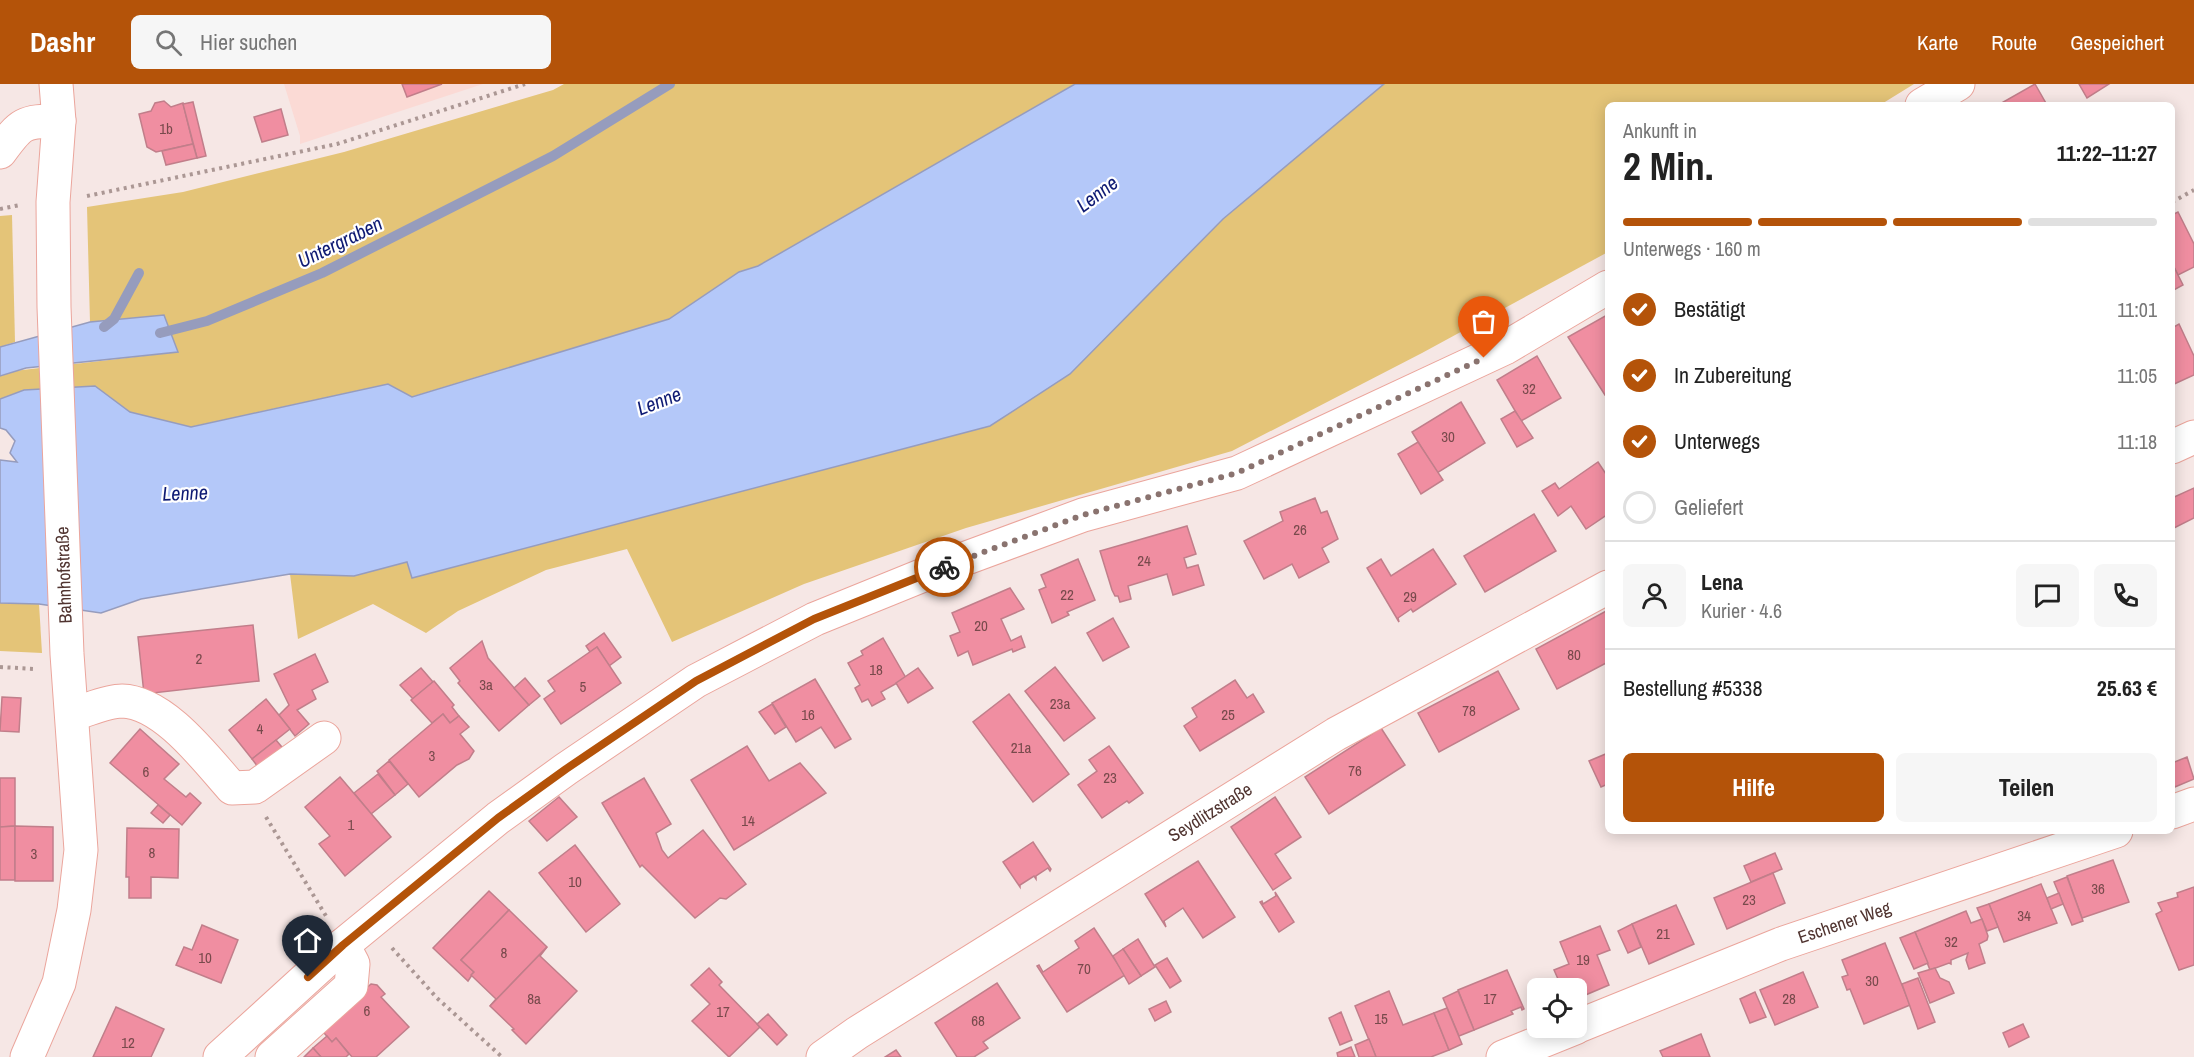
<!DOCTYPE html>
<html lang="de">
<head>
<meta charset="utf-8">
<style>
	:root { --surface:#fff; --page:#f6f6f6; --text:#222; --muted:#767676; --line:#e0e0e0; --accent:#b45309 }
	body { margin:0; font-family:"Archivo Narrow",sans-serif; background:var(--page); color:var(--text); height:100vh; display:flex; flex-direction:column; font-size:22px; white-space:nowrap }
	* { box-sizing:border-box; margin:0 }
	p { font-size:20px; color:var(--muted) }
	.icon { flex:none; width:33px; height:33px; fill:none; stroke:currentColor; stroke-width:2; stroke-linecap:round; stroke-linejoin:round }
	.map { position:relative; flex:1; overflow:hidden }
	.side { position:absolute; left:1605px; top:18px; width:570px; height:732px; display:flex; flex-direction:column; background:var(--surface); border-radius:9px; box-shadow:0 3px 15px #0003 }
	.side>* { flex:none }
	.tools { position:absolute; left:1527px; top:894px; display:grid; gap:12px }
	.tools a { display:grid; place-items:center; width:60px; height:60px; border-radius:9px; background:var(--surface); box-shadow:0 3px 15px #0003; font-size:30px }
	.pin { position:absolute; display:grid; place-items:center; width:51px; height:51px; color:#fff; margin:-62px -26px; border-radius:50% 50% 50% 0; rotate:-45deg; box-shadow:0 0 6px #0007 }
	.pin .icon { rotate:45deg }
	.courier { position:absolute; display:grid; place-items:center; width:60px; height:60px; margin:-30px; border:4px solid #b45309; border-radius:50%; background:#fff; color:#222; box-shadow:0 2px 8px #0007 }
	.headline em { font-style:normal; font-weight:700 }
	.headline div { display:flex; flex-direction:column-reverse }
	.headline { display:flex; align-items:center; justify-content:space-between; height:102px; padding:0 18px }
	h1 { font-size:39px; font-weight:700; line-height:45px }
	.bar { display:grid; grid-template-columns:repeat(4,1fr); gap:9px 6px; align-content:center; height:72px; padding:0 18px }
	.bar i { height:8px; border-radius:4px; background:var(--line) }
	.bar .on { background:var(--accent) }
	.bar p { grid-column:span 4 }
	.line { display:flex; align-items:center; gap:15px; padding:0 18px; border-top:2px solid var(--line) }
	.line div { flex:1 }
	.round { display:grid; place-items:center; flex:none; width:63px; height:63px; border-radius:9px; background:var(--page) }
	ol { padding:0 18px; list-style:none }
	li { display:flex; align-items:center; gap:18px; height:66px }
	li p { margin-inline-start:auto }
	li .icon { padding:6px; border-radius:50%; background:var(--accent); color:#fff; stroke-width:4 }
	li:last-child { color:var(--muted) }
	li i { width:33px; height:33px; border:3px solid var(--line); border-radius:50% }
	.button { display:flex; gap:12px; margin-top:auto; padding:12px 18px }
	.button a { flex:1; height:69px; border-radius:9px; background:var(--accent); color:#fff; font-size:24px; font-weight:700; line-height:69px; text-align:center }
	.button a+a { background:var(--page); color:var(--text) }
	header { display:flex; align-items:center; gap:36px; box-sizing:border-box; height:84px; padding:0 30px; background:var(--accent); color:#fff }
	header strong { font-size:28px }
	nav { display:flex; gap:33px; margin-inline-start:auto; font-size:21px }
	.search { width:420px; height:54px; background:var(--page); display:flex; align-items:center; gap:15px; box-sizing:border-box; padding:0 21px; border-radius:9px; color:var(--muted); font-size:22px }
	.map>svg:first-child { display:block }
	.built { fill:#fbdad5 }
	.green { fill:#e4c478 }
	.water { fill:#b4c8f9; stroke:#969cbd; stroke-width:1.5 }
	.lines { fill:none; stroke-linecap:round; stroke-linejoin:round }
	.stream { stroke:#969cbd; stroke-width:10 }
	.building { fill:#f08ea1; stroke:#c17e8a; stroke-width:1.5 }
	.minor-casing { stroke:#eba59c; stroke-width:35 }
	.path { stroke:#ab9794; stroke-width:4; stroke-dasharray:3 4.5; stroke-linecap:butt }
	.minor { stroke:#fff; stroke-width:33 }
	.done { stroke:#8a736f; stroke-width:6; stroke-dasharray:0 10.8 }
	.route { stroke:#b45309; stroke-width:8 }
	.labels { text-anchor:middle; stroke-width:4.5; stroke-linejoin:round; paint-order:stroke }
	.number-label { font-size:15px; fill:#784a4c }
	.street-label { font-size:18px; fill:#503430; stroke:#fff }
	.water-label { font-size:20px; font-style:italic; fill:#0e1a73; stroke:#fff }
</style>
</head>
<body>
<header>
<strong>Dashr</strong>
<div class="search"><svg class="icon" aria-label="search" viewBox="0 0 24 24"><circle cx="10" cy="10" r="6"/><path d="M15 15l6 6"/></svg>Hier suchen</div>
<nav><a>Karte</a><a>Route</a><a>Gespeichert</a></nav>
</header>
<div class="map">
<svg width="2194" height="973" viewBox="0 0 2194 973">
	<rect width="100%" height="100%" fill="#f6e7e5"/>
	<polygon class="built" points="284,0 483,0 300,60 300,52"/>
	<g class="green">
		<polygon points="564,0 1075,0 758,182 739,188 669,235 411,313 388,300 190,343 130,328 95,302 24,306 0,315 0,292 14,287 178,268 164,231 90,238 87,123 183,108 344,68 553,6"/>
		<polygon points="1384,0 1914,0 1880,21 1608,21 1608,168 1422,269 1232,367 966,444 804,500 672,558 627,465 546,486 458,527 426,549 373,520 298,555 290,490 354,492 407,478 412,494 1223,135"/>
		<polygon points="12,131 15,258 0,263 0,132"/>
		<polygon points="0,519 39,520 42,569 0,567"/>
	</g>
	<g class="water">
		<polygon points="1075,0 1384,0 1223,135 1070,290 990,342 412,494 407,478 354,492 290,490 141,515 101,529 39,520 0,519 0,376 17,378 10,369 15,357 6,346 0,344 0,315 24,306 95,302 130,328 191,343 388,300 412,313 669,235 739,188 758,182"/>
		<polygon points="164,231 178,268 26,284 0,292 0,263 90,238"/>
	</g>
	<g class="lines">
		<g class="stream">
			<polyline points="104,243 114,235 139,189"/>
			<polyline points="160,249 207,237 322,189 553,72 670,0"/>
		</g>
	</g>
	<g class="building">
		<polygon points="402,0 442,0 407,13"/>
		<polygon points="2035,0 2047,21 1998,21"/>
		<polygon points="2079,0 2109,0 2087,14"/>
		<polygon points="164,17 171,23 183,19 193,60 156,68 147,63 139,30 151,27 155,19"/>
		<polygon points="193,18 206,72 197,74 183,20"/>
		<polygon points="281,25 288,51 262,58 254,33"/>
		<polygon points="193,60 197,74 166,81 162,67"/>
		<polygon points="2178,128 2194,160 2194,183 2178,191 2172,179 2172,131"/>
		<polygon points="2172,179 2183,201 2172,207"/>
		<polygon points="1607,231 1608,310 1605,311 1568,253"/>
		<polygon points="2179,240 2194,272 2194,291 2172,301 2172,244"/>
		<polygon points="1537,272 1561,314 1521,337 1497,296"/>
		<polygon points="1461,318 1485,359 1437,389 1412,348"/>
		<polygon points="1515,327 1533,354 1517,363 1501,335"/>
		<polygon points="1418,358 1443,396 1421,410 1398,370"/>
		<polygon points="1598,378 1608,393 1608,430 1586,445 1571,422 1558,432 1542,407 1555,399 1559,405"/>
		<polygon points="2194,404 2194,434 2172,445 2172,414"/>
		<polygon points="1315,414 1321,429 1327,427 1338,455 1322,464 1329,478 1299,494 1292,480 1264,495 1244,457 1283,437 1280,428"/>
		<polygon points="1534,430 1556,467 1485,508 1464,472"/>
		<polygon points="1187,442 1196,470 1184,474 1187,484 1198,481 1204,501 1173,511 1167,490 1128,502 1131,515 1120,518 1118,512 1115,512 1112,506 1100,467"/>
		<polygon points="1433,465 1456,500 1413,528 1411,525 1398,534 1399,538 1367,484 1381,475 1391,492"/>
		<polygon points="1078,475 1095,516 1067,528 1069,531 1052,539 1039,506 1046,503 1041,491"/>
		<polygon points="1010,504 1024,525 1001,535 1011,557 1021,552 1025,563 1013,568 1012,565 973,581 968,567 958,572 950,552 960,548 952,529"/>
		<polygon points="1608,526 1608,578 1557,605 1536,565"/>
		<polygon points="1113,534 1129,563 1103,577 1087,549"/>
		<polygon points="253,541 259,597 144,610 138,553"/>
		<polygon points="604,549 621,573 609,582 597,563 590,568 586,562"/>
		<polygon points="883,554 906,594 881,608 885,615 872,622 868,615 862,618 855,604 860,601 848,579 863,571 861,567"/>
		<polygon points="482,557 488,574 529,621 499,647 458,599 460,597 450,584"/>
		<polygon points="597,563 621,599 561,640 544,615 555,607 548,597"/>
		<polygon points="315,570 328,598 312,606 316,615 297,626 309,640 295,652 279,631 289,621 274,590"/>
		<polygon points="1055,583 1095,634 1064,657 1025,607"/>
		<polygon points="421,584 433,598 413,615 400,601"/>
		<polygon points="918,584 933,604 908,619 896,599"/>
		<polygon points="1498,587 1519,625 1439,668 1418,629"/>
		<polygon points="525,594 540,612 529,621 514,604"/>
		<polygon points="815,595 851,655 835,664 821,643 796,658 772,619"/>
		<polygon points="1235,596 1247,614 1253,610 1264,628 1200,667 1184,642 1197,633 1192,624"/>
		<polygon points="434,597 454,621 452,623 459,632 450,639 443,630 432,639 411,616"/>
		<polygon points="1009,610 1069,690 1033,718 973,638"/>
		<polygon points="2,613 21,614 19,648 0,647"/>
		<polygon points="266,615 290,645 252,675 229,646"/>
		<polygon points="772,620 786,643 775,650 759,628"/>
		<polygon points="443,630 450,639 459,632 469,643 460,650 474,667 469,675 457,681 419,713 389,676"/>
		<polygon points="1381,644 1405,681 1329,730 1305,693"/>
		<polygon points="140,645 179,680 164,695 186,713 190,709 201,719 182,741 110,679"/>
		<polygon points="276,656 286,668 261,687 252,675"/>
		<polygon points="747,662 769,697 800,679 826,709 734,766 691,696"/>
		<polygon points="1109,662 1143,709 1129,719 1127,717 1102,734 1078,701 1097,687 1089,676"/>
		<polygon points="1608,669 1608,700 1601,703 1589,677"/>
		<polygon points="2187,673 2194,695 2175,703 2172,695 2172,679"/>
		<polygon points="389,677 408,700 395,711 377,687"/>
		<polygon points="378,690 395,711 371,730 354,709"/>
		<polygon points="340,693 391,753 345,792 319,760 330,752 305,723"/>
		<polygon points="0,694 15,694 15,742 0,743"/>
		<polygon points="644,694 671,740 656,749 662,766 668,774 703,746 746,800 726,815 720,814 695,834 642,781 640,783 602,719"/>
		<polygon points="559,713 577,733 547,757 529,737"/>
		<polygon points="1275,713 1301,753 1275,770 1291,794 1273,806 1231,743"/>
		<polygon points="158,721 170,731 163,739 151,729"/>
		<polygon points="15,742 15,796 0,796 0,743"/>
		<polygon points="15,742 53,743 53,797 15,797"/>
		<polygon points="127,744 179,745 178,794 151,793 151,814 129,814 129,793 126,793"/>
		<polygon points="1033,758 1051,785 1050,787 1048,784 1036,792 1036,795 1034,792 1020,801 1020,803 1003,778"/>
		<polygon points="575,761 620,820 586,848 539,789"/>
		<polygon points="1775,769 1782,785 1751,798 1744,782"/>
		<polygon points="2113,776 2129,818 2082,834 2067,792"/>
		<polygon points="1198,777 1235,833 1203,854 1183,824 1164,837 1166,843 1145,810"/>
		<polygon points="1773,789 1785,819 1727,845 1714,814"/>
		<polygon points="2067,793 2083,837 2072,841 2054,798"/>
		<polygon points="2041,800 2057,839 2004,858 1989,820"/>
		<polygon points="2194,803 2194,881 2179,886 2156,830 2162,827 2158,819 2178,813 2177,809"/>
		<polygon points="489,807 509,826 461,876 474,888 468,897 433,864"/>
		<polygon points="1275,808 1294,838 1279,848 1260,818 1262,817 1263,820 1276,812"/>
		<polygon points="2059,809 2063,820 2051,825 2047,814"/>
		<polygon points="1989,820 1998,843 1987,847 1977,824"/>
		<polygon points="1676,821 1694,860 1649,880 1632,840"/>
		<polygon points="509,826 547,863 490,922 496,915 472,892 471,891 474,888 461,876"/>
		<polygon points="1966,827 1971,839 1982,835 1988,852 1987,856 1979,860 1985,879 1969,885 1966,876 1968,869 1951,876 1951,880 1949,879 1930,886 1915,848"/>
		<polygon points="1632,840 1641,863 1628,869 1618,847"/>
		<polygon points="202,841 238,856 221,899 176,881 184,863 192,866"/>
		<polygon points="1600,842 1610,866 1597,871 1609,901 1576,915 1576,904 1562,904 1554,886 1569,880 1560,858"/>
		<polygon points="1094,844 1125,891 1067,928 1037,882 1039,881 1043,888 1079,864 1075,857"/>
		<polygon points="1915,848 1928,879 1914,885 1900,854"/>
		<polygon points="1138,855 1155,883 1141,892 1123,865"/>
		<polygon points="1885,859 1910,921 1864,940 1850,905 1847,906 1842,893 1848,891 1842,876"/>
		<polygon points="547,863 540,872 577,907 526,960 512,946 514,945 490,922"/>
		<polygon points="1123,865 1141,892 1129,900 1113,872"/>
		<polygon points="1167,874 1181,897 1170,904 1155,881"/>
		<polygon points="709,884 722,898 719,901 760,943 729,973 692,937 710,920 691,901"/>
		<polygon points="1935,884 1940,894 1949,898 1954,909 1930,919 1918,889"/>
		<polygon points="1507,886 1524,925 1522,926 1521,923 1511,927 1513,930 1474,946 1458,906"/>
		<polygon points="1803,888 1818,923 1775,941 1760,906"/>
		<polygon points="1918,894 1935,938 1918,945 1902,900"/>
		<polygon points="997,899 1020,934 983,958 988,964 974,973 957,973 935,939"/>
		<polygon points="371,900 377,901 385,910 381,913 409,943 376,973 352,973 336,954 332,958 324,949 323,943"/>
		<polygon points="1389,907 1403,941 1434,929 1449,966 1431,973 1376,973 1355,922"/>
		<polygon points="1458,907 1474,946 1459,952 1443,914"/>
		<polygon points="1755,908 1766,933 1750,939 1740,915"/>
		<polygon points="1166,917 1171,928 1155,937 1149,925"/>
		<polygon points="116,923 164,945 151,973 93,973"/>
		<polygon points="1447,924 1462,960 1449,966 1434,929"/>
		<polygon points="1341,928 1352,956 1340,961 1329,934"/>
		<polygon points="768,930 787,951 777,961 757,940"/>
		<polygon points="2023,940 2029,953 2009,963 2003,949"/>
		<polygon points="1701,950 1710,973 1663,973 1660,967"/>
		<polygon points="327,952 332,958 336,954 349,970 346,973 321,973 313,964"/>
		<polygon points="1369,955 1376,973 1359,973 1355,961"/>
		<polygon points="1351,963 1355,973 1338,973 1337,969"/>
		<polygon points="313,964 321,973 304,973"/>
		<polygon points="896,966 901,973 885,973"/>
	</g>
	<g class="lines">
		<g class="minor-casing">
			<g id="minor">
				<polyline points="1922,21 1958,0"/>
				<path d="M0,68c21,-29 23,-31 59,-31"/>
				<polyline points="2172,363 2194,353"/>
				<path d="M73,630c15,-4 34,-13 49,-13 42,1 84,58 110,87l23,-1 69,-49"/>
				<polyline points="2172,728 2194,720"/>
				<path id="s1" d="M1576,943l205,-83 335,-113"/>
				<polyline points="27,973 59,899 74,826 81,766 67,570 54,223 53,118 59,37 56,0"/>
				<polyline points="220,973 343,861 498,734 566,685 696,597 815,535 953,479 1083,431 1237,389 1505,264 1608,203"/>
				<polyline points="272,973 351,902 353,880 343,861"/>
				<path id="s2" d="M823,973l34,-24 479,-299 272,-147"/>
				<polyline points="1503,973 1575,944"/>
			</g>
		</g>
		<g class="path">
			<polyline points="87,112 337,60 525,0"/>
			<polyline points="2172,118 2194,106"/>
			<polyline points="0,125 20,121"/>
			<polyline points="0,583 35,585"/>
			<polyline points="266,733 326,832"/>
			<polyline points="392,864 437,914 502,973"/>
		</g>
		<use href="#minor" class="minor"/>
	</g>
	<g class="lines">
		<polyline class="done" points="944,483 1083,431 1237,389 1484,274"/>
		<polyline class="route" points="308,893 343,861 498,734 566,685 696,597 814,535 944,483"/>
	</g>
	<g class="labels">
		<g class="number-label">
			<text x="166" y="50">1b</text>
			<text x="1529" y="310">32</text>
			<text x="1448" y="358">30</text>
			<text x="1300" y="451">26</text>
			<text x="1144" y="482">24</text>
			<text x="1067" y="516">22</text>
			<text x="1410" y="518">29</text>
			<text x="981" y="547">20</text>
			<text x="1574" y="576">80</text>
			<text x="199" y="580">2</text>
			<text x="876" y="591">18</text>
			<text x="486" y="606">3a</text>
			<text x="583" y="608">5</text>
			<text x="1060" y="625">23a</text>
			<text x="1469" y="632">78</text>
			<text x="808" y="636">16</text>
			<text x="1228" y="636">25</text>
			<text x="260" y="650">4</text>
			<text x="1021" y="669">21a</text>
			<text x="432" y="677">3</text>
			<text x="1355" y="692">76</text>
			<text x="146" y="693">6</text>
			<text x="1110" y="699">23</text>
			<text x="748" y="742">14</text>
			<text x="351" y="746">1</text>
			<text x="152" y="774">8</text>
			<text x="34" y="775">3</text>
			<text x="575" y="803">10</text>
			<text x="2098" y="810">36</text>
			<text x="1749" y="821">23</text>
			<text x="2024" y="837">34</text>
			<text x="1663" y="855">21</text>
			<text x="1951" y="863">32</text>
			<text x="504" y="874">8</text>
			<text x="205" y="879">10</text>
			<text x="1583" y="881">19</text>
			<text x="1084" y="890">70</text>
			<text x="1872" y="902">30</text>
			<text x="534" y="920">8a</text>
			<text x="1490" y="920">17</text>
			<text x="1789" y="920">28</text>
			<text x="367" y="932">6</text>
			<text x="723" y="933">17</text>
			<text x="1381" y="940">15</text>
			<text x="978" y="942">68</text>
			<text x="128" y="964">12</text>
		</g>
		<g class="street-label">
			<text transform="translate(64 491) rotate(-92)" y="6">Bahnhofstraße</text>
			<text dy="6" stroke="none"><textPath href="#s2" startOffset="458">Seydlitzstraße</textPath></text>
			<text dy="6" stroke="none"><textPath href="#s1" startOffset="288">Eschener Weg</textPath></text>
		</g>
		<g class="water-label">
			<text transform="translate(1097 110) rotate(-37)" y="7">Lenne</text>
			<text transform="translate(340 158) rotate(-26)" y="7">Untergraben</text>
			<text transform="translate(659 317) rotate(-21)" y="7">Lenne</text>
			<text transform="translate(185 409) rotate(-2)" y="7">Lenne</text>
		</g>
	</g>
</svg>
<div class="tools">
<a><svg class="icon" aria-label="locate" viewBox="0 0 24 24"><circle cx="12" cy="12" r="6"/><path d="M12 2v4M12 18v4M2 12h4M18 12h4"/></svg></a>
</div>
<div class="pin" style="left:1484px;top:274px;background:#ea580c"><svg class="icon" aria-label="bag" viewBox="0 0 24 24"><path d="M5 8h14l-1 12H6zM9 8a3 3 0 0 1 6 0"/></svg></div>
<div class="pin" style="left:308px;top:893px;background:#1f2937"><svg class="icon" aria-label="home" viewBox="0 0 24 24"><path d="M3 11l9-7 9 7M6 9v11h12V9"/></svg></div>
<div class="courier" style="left:944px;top:483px"><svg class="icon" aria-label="bike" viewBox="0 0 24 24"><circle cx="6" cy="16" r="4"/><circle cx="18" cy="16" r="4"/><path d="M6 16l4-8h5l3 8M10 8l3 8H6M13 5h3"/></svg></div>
<section class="side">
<div class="headline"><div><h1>2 Min.</h1><p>Ankunft in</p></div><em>11:22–11:27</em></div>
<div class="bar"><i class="on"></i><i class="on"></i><i class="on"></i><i></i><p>Unterwegs · 160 m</p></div>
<ol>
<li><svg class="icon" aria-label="check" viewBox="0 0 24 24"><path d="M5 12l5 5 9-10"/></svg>Bestätigt<p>11:01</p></li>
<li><svg class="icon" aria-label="check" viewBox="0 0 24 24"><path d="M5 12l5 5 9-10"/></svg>In Zubereitung<p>11:05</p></li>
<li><svg class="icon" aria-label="check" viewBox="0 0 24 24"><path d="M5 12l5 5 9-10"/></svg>Unterwegs<p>11:18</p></li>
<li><i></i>Geliefert</li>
</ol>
<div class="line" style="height:108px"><a class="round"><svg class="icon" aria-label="person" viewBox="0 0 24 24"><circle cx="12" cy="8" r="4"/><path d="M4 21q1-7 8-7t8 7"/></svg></a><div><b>Lena</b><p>Kurier · 4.6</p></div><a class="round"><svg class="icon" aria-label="chat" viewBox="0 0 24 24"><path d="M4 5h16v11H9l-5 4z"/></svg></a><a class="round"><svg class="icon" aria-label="phone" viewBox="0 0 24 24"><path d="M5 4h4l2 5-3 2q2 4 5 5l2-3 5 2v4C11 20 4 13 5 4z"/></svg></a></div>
<div class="line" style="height:78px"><div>Bestellung #5338</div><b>25.63 €</b></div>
<div class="button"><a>Hilfe</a><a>Teilen</a></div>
</section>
</div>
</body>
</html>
